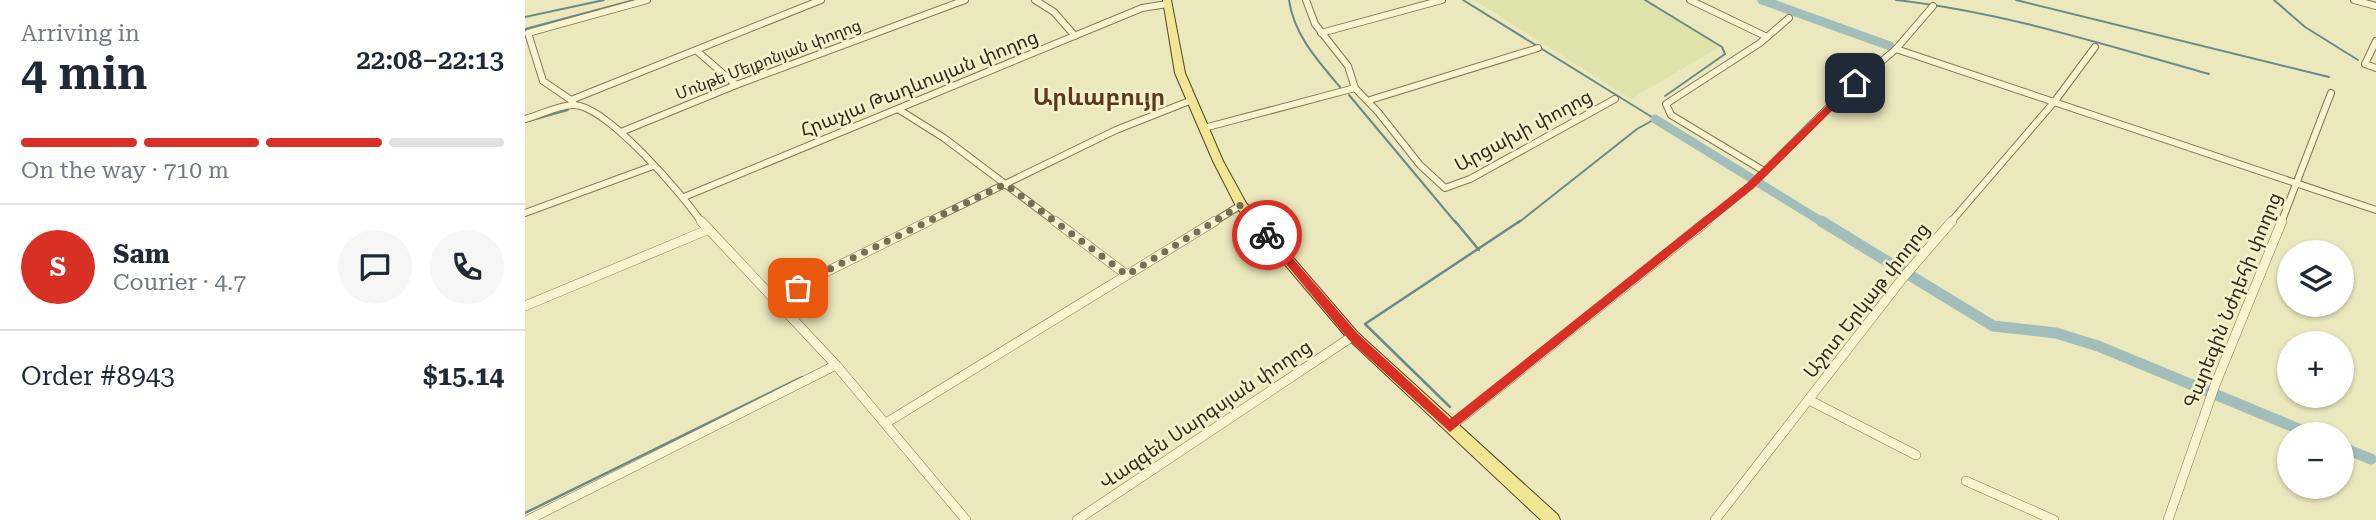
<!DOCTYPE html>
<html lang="en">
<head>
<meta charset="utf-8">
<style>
	:root { --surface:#fff; --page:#f6f6f7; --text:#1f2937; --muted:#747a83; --line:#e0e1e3; --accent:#d93025 }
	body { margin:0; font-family:"Roboto Serif","Noto Sans Armenian",serif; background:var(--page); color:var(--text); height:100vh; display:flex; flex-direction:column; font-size:26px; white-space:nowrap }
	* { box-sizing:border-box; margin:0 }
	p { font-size:23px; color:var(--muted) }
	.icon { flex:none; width:38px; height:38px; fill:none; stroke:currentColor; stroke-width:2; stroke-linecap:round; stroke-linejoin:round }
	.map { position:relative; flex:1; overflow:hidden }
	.details { display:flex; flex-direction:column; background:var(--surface); width:525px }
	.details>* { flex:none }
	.tools { position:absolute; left:1752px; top:240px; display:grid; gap:14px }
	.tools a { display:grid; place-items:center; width:77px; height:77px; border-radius:50%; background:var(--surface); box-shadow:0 2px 5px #0004; font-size:35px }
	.pin { position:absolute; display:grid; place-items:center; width:60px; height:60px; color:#fff; margin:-30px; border-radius:14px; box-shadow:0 4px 10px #0006 }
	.courier { position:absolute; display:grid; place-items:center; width:70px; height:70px; margin:-35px; border:5px solid #d93025; border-radius:50%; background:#fff; color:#222; box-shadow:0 2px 9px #0007 }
	.summary em { font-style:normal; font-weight:600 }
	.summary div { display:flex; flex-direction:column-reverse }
	.summary { display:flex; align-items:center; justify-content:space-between; height:119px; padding:0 21px }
	h1 { font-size:46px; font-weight:600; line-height:52px }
	.bar { display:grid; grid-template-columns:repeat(4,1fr); gap:10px 7px; align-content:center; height:84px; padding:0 21px }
	.bar i { height:9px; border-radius:5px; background:var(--line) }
	.bar .on { background:var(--accent) }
	.bar p { grid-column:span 4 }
	.line { display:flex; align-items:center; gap:18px; padding:0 21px; border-top:2px solid var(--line) }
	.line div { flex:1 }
	.round { display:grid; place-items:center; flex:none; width:74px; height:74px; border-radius:37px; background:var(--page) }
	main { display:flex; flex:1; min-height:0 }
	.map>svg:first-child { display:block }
	.farmland { fill:#dfe2ab }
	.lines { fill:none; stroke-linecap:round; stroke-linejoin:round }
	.stream-far1 { stroke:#698b89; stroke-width:2 }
	.stream { stroke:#698b89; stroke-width:2.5 }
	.canal-far1 { stroke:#a1bebb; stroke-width:9 }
	.canal { stroke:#a1bebb; stroke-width:11 }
	.minor-far1-casing { stroke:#847857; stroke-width:8 }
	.minor-casing { stroke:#847857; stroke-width:10 }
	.primary-casing { stroke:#51442b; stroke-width:2 }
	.minor-far1 { stroke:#f8f4d0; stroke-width:6 }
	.minor { stroke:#f8f4d0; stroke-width:9 }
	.primary { fill:#f0e694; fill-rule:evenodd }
	.route { fill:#d93025 }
	.done { stroke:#746e54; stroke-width:7; stroke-dasharray:0 12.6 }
	.labels { text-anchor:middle; stroke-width:5; stroke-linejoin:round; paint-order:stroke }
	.far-street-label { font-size:16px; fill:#332c1b; stroke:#f4f1cc }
	.street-label { font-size:19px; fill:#332c1b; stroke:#f4f1cc }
	.quarter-label { font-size:23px; font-weight:bold; fill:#5f371c; stroke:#f4f1cc }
</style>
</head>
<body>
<main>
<section class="details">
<div class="summary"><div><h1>4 min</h1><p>Arriving in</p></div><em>22:08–22:13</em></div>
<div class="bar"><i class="on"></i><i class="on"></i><i class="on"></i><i></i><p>On the way · 710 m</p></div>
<div class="line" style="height:126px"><b class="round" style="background:var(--accent);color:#fff">S</b><div><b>Sam</b><p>Courier · 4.7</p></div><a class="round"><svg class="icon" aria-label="chat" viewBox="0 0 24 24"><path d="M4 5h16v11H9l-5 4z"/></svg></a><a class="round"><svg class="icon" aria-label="phone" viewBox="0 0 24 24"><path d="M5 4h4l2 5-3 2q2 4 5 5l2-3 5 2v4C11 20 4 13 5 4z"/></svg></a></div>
<div class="line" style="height:91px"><div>Order #8943</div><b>$15.14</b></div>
</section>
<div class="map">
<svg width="1851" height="520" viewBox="0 0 1851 520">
	<rect width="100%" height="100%" fill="#ece8bd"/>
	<polygon class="farmland" points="949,0 1118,0 1196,46 1106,99"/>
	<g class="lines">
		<g class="stream-far1">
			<path d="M764,0c5,35 29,61 51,87"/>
			<polyline points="938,0 1130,119 1112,129 993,223"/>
			<polyline points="1120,0 1197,47 1200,54 1140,96"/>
			<path d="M1371,0c107,12 209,45 313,74"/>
			<polyline points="1491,0 1804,77"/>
			<polyline points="1749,0 1780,27 1833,60"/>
			<polyline points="0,17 79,0"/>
			<polyline points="0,29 109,0"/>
			<polyline points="824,95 931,223"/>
			<polyline points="0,122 43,110"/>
		</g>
		<g class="stream">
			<polyline points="930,221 954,250"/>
			<polyline points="925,407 840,324 995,221"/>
			<polyline points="0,513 277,377"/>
		</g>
		<g class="canal-far1">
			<polyline points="1237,0 1365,46"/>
			<polyline points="1130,119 1299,223"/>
		</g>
		<g class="canal">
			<polyline points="1296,221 1468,326 1531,333 1573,346 1786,434"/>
			<polyline points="1816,447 1846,459"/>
		</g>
		<g class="minor-far1-casing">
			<g id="minor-far1">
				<polyline points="510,0 529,12 550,36"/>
				<polyline points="781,0 790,24 823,66 830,88 853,112 895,165 920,188 945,179 1090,99"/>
				<polyline points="1165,0 1242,37"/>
				<polyline points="1829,0 1851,6"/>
				<polyline points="796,33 917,0"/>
				<polyline points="1851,41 1840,64 1851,68"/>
				<polyline points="1371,49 1851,210"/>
				<polyline points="172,51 211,85"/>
				<polyline points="46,100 18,81 3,33 122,0"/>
				<polyline points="845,100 1013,48"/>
				<polyline points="49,104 46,100 296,0"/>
				<polyline points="373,109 419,138 532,223"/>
				<path d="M0,119c15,-4 32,-13 47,-14 32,-3 112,91 130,118"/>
				<polyline points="679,128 830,88"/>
				<polyline points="96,132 211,85 440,0"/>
				<polyline points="1239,171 1146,115 1141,104 1235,43 1264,18"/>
				<polyline points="159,197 617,8 642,4"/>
				<polyline points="0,213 128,166"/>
				<polyline points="400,223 591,130 667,100"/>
				<polyline points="687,223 716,205"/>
				<polyline points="1179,223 1225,186 1310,101 1371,49 1408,6"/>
				<polyline points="1425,223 1530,101 1570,47"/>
				<polyline points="1756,223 1806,93"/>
			</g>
		</g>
		<g class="minor-casing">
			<g id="minor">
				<polyline points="176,221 311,365 441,520"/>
				<polyline points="530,221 602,275"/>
				<polyline points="250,302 303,271 404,221"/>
				<polyline points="0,306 182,230"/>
				<polyline points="1284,400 1391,455"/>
				<polyline points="361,423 690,221"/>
				<polyline points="925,427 1182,221"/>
				<polyline points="1441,481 1529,520"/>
				<polyline points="3,520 311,365"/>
				<polyline points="552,520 828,336"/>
				<polyline points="1190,520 1377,279 1427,221"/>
				<polyline points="1643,520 1690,385 1757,221"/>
			</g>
		</g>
		<g class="primary-casing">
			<polygon id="primary" points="638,0 646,0 660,73 698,161 721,203 833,333 1033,515 1035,520 1016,520 823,339 712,208 688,161 650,73"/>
		</g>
		<use href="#minor-far1" class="minor-far1"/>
		<use href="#minor" class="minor"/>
		<use href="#primary" class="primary"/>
	</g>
	<polygon class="route" points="1327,81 1335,83 1229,188 925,432 824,340 737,235 746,233 832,333 925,419 1221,184"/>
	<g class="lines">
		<polyline class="done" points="273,288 295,274 480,184 602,275 716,205 742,235"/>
	</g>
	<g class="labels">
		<g class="far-street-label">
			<text transform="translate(243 59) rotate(-21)" y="6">Մոնթե Մելքոնյան փողոց</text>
		</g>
		<g class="street-label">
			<text transform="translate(394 83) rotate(-22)" y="7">Հրաչյա Թադևոսյան փողոց</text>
			<text transform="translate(998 130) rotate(-28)" y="7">Արցախի փողոց</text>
			<text transform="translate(1341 300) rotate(-52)" y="7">Աշոտ Երկաթ փողոց</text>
			<text transform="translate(1707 300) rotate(-68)" y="7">Գարեգին Նժդեհի փողոց</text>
			<text transform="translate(680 414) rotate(-34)" y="7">Վազգեն Սարգսյան փողոց</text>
		</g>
		<g class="quarter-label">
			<text x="574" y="105">Արևաբույր</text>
		</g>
	</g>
</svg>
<div class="tools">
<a><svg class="icon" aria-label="layers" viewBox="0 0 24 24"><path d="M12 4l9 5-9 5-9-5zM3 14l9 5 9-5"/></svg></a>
<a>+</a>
<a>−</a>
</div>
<div class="pin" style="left:273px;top:288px;background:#ea580c"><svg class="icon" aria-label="bag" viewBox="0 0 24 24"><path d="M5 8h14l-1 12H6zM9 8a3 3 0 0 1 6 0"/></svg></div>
<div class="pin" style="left:1330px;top:83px;background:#1f2937"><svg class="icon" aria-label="home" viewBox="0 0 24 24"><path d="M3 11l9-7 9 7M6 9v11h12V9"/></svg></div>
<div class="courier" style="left:742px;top:235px"><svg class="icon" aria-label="bike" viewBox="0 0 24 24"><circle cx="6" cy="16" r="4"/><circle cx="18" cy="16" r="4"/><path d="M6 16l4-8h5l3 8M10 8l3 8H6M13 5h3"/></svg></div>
</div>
</main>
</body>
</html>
